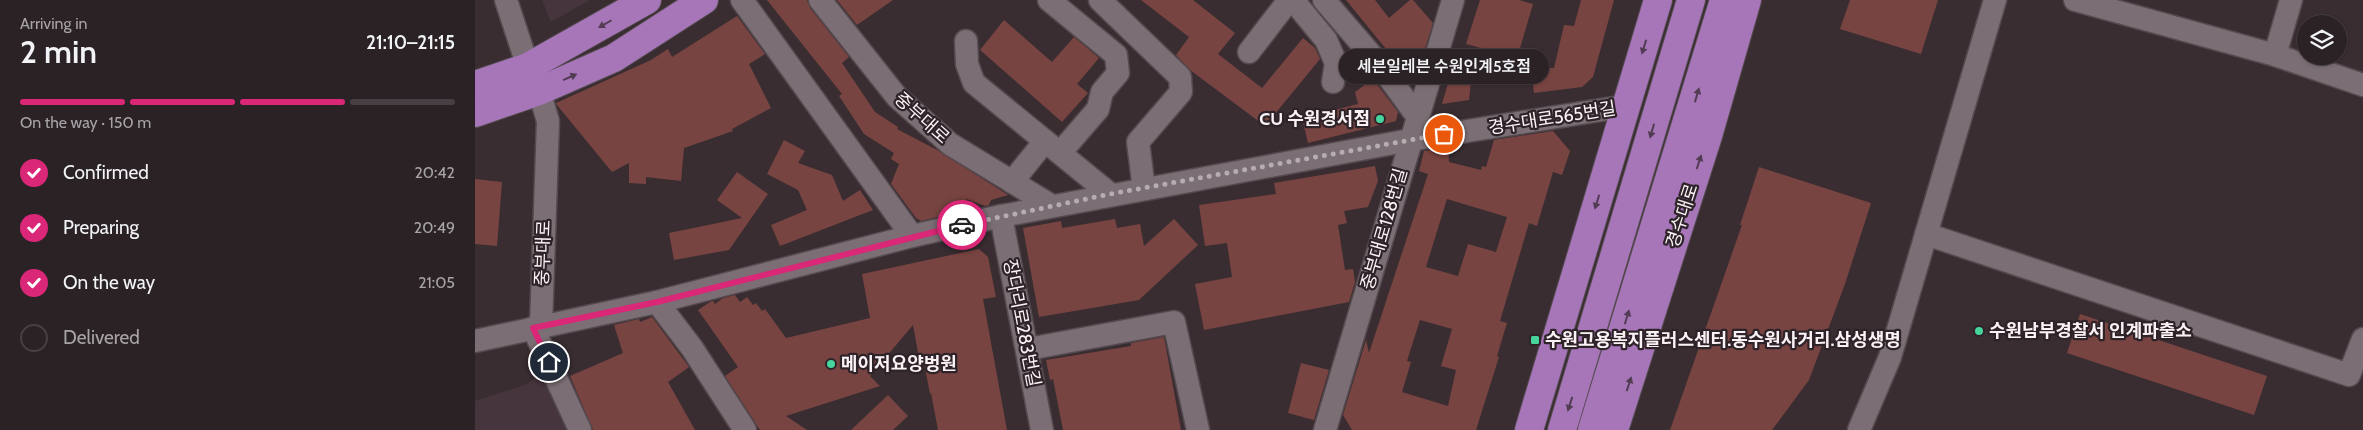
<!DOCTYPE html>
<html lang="en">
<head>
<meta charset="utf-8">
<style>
	:root { --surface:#2b2226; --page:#372f32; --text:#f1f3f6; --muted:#a6a4a7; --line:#473f43; --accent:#db2777 }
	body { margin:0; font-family:Cabin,"Noto Sans KR",sans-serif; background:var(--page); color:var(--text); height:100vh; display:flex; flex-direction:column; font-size:19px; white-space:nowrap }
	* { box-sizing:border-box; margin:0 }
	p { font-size:16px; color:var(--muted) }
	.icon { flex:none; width:28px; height:28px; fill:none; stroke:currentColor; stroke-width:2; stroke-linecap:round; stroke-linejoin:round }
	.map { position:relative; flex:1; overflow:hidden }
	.sheet { display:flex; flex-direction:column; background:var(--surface); width:475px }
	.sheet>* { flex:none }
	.tools { position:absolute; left:1822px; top:15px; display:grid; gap:10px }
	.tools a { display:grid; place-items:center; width:50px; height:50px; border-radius:50%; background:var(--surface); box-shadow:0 1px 4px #0004,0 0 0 1px var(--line); font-size:25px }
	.pin { position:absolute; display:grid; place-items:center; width:42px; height:42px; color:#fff; margin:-21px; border:2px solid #fff; border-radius:50%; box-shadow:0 1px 5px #0007 }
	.courier { position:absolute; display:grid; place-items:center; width:50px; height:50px; margin:-25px; border:4px solid #db2777; border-radius:50%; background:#fff; color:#222; box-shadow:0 1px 6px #0007 }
	.bubble { position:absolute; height:35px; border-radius:18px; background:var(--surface); box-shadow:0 1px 4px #0004,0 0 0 1px var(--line); font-size:16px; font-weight:600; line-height:35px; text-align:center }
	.summary em { font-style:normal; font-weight:600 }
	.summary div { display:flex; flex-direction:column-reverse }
	.summary { display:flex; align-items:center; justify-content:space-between; height:85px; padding:0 20px }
	h1 { font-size:32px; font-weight:600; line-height:38px }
	.bar { display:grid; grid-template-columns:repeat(4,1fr); gap:8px 5px; align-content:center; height:60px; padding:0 20px }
	.bar i { height:6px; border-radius:4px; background:var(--line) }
	.bar .active { background:var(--accent) }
	.bar p { grid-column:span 4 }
	ol { padding:0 20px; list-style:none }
	li { display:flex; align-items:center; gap:15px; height:55px }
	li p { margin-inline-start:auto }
	li .icon { padding:5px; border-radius:50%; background:var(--accent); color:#fff; stroke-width:4 }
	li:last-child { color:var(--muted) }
	li i { width:28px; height:28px; border:2px solid var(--line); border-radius:50% }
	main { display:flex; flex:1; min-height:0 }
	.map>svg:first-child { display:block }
	.built { fill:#46353d }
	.building { fill:#784441; fill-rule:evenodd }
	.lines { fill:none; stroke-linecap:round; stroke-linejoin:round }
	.minor-casing { stroke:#544a4f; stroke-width:25 }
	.major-casing { stroke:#544a4f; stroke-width:30 }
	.minor { stroke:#7b6e74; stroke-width:22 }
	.major { stroke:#a676b8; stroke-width:28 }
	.oneway { fill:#523c54 }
	.done { stroke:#b6adb1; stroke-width:5; stroke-dasharray:0 9 }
	.route { stroke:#db2777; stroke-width:6 }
	.poi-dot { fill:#47d49d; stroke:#2e2329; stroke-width:2 }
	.labels { text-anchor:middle; stroke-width:4.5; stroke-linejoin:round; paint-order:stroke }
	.street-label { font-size:18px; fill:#faf2f5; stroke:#2e2329 }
	.poi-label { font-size:18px; font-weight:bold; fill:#faf2f5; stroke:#2e2329; text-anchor:start }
</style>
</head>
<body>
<main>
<section class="sheet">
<div class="summary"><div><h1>2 min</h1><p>Arriving in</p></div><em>21:10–21:15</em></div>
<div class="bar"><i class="active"></i><i class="active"></i><i class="active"></i><i></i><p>On the way · 150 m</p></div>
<ol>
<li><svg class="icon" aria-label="check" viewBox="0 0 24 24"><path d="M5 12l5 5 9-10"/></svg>Confirmed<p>20:42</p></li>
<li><svg class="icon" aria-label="check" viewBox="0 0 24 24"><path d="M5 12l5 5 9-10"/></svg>Preparing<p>20:49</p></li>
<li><svg class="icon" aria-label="check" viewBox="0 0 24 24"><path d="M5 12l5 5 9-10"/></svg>On the way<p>21:05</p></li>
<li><i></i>Delivered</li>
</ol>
</section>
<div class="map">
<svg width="1888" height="430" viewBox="0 0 1888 430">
	<rect width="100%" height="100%" fill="#392d32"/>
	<g class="built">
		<polygon points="67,0 115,0 76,22"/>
		<polygon points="69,372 97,430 0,430 0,401 50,385"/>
	</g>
	<g class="building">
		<polygon points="292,0 332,0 335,8 374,57 367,63 400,112 423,127 422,129 464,151 533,195 516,200 514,205 510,206 492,199 487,211 446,221 441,218 416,184 424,164 416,159 419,153 389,134 364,96 367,94"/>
		<polygon points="362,0 418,0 382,25"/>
		<polygon points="666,0 718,0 760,33 743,54 787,88 828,38 840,48 845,59 790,126 715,70 701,55 714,37"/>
		<polygon points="871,0 900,0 914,18 935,0 938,0 958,23 948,55 939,65 925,66"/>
		<polygon points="1005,0 1044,0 1058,4 1042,58 991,44"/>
		<polygon points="1106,0 1139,0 1118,77 1107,87 1059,93 1056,68 1079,68 1089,25 1099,26"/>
		<polygon points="1375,0 1463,0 1446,54 1365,29"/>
		<polygon points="262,16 290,54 274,64 296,108 257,129 258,131 209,148 206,181 171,177 171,184 154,183 154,163 137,172 82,105 81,103 176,60 193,49 197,57"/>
		<polygon points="529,20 577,62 599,37 624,58 602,84 613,93 587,122 505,50"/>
		<polygon points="980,59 998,64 994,100 967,104"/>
		<polygon points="898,79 923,112 921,121 833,143 827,118 883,104 880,92"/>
		<path d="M1078,131l17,20 -8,24 -9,-3 -16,54 -8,-3 -29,98 7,2 -10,33 2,1 -23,73h-124l-9,-15 23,-75 3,13 59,-179 -9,-3 5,-20 24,-4 1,15 32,8 1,-4 4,1 8,-27zM972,199l60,18 -11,35 -28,-8 -10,32 -32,-9zM945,320l32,9 -11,37 15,4 -8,36 -46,-14 9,-30 -4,-1z"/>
		<polygon points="309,140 330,151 323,163 357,175 368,201 385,190 398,210 305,246 296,225 332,210 323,190 292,174"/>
		<polygon points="900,166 903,181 893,207 869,211 872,223 863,225 870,270 878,269 880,282 874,302 729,330 720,284 757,277 752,243 730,246 724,205 801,194 799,183"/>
		<polygon points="1284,167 1396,203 1370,284 1334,380 1297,430 1195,430 1267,225 1265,225"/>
		<polygon points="262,172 293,194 254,250 199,260 194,233 267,218 242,200"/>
		<polygon points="0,179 27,182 22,246 0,244"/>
		<polygon points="640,219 642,228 665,224 669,246 699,219 723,245 664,300 564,317 548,228 586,221 587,228"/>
		<polygon points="504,249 513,257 521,297 508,299 532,430 463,430 456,393 455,394 448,358 444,358 438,325 395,376 405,386 311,416 332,430 285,430 250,376 263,367 223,310 235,302 238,301 240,304 248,298 260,295 265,302 272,297 278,305 281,303 287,311 290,309 311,338 395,318 387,274"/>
		<polygon points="1605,314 1792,376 1779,415 1592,353"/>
		<polygon points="177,317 214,367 193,382 220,430 118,430 95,376 148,353 139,325 164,319 165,322"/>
		<polygon points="689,337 706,430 588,430 578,379 575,380 571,360 656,346 656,343"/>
		<polygon points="826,363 854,370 839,420 813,413"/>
		<polygon points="413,395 433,416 418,430 376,430"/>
	</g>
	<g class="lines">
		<g class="minor-casing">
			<g id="minor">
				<polyline points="31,0 53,67"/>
				<polyline points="267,0 437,236"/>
				<polyline points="345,0 422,97 475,144 577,206"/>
				<polyline points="574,0 641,55 643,73 627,92 623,109 585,153"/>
				<polyline points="625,0 705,77 706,92 663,142 669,189"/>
				<polyline points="818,0 851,40 861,63 858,82"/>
				<polyline points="849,0 904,64 942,116"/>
				<polyline points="1600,0 1800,55 1888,85"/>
				<polyline points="491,41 492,64 499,83 635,194"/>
				<polyline points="774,52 814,0"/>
				<polyline points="1800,55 1816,0"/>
				<polyline points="64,91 73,121 66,326"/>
				<polyline points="537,182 570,141"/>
				<polyline points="526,216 567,430"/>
				<polyline points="1451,234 1874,375 1888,339"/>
				<polyline points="182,302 217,348 270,430"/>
				<polyline points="58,328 105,430"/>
				<polyline points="0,341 182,302 437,236 526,216 935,140 1151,106"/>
				<polyline points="553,349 699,322 723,430"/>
				<polyline points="850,430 978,0"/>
				<polyline points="1384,430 1415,357 1520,0"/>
			</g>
		</g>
		<g class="major-casing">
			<g id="major">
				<polyline points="0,85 53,67 172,0"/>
				<polyline points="0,113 64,91 139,58 229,0"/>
				<polyline points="1054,430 1183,0"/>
				<polyline points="1087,430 1216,0"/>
				<polyline points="1117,430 1249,0"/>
				<polyline points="1139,430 1233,136 1272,0"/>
			</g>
		</g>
		<use href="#minor" class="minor"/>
		<use href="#major" class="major"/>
	</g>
	<defs><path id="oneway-solid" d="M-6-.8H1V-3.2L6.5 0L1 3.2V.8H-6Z" transform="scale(1.25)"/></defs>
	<g class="oneway">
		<use href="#oneway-solid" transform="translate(130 24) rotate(150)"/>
		<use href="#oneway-solid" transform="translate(1169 47) rotate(107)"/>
		<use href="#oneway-solid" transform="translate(95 77) rotate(-24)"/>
		<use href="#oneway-solid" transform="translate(1222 95) rotate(-74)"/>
		<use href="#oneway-solid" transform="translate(1177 131) rotate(106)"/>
		<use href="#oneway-solid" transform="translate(1224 162) rotate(-72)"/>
		<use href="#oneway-solid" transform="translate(1122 202) rotate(107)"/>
		<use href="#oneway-solid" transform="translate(1152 317) rotate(-73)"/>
		<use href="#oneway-solid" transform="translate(1154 384) rotate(-72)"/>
		<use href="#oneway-solid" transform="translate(1095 404) rotate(108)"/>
	</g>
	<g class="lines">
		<polyline class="done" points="487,225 635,194 969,134"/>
		<polyline class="route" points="74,362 58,328 182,302 487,225"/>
	</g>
	<g class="poi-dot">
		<circle cx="905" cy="119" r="5"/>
		<circle cx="1504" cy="331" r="5"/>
		<rect x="1055" y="335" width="10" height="10" rx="2.5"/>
		<circle cx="356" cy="364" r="5"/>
	</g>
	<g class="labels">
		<g class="street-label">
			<text transform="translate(447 118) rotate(42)" y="6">중부대로</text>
			<text transform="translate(1077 118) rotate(-9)" y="6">경수대로565번길</text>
			<text transform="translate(1207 216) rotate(-72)" y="6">경수대로</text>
			<text transform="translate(909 229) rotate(-74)" y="6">중부대로128번길</text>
			<text transform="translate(68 253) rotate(-88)" y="6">중부대로</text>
			<text transform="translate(547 323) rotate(79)" y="6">장다리로283번길</text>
		</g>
		<g class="poi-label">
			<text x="895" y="125" text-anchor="end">CU 수원경서점</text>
			<text x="1514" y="337">수원남부경찰서 인계파출소</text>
			<text x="1070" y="346">수원고용복지플러스센터.동수원사거리.삼성생명</text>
			<text x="366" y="370">메이저요양벙원</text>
		</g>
	</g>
</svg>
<div class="tools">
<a><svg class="icon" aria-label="layers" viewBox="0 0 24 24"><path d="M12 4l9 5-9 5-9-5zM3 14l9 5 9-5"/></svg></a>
</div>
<div class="pin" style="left:969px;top:134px;background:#ea580c"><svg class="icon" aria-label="bag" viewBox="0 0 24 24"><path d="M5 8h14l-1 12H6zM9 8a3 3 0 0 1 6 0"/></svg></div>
<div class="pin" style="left:74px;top:362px;background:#1f2937"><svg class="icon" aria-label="home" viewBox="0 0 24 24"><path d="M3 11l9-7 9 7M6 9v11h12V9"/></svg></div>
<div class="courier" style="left:487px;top:225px"><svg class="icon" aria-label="car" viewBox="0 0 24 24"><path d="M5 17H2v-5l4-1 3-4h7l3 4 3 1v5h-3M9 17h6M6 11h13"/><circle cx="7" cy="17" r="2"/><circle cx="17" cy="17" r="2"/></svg></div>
<div class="bubble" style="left:864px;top:49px;width:210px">세븐일레븐 수원인계5호점</div>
</div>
</main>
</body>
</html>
